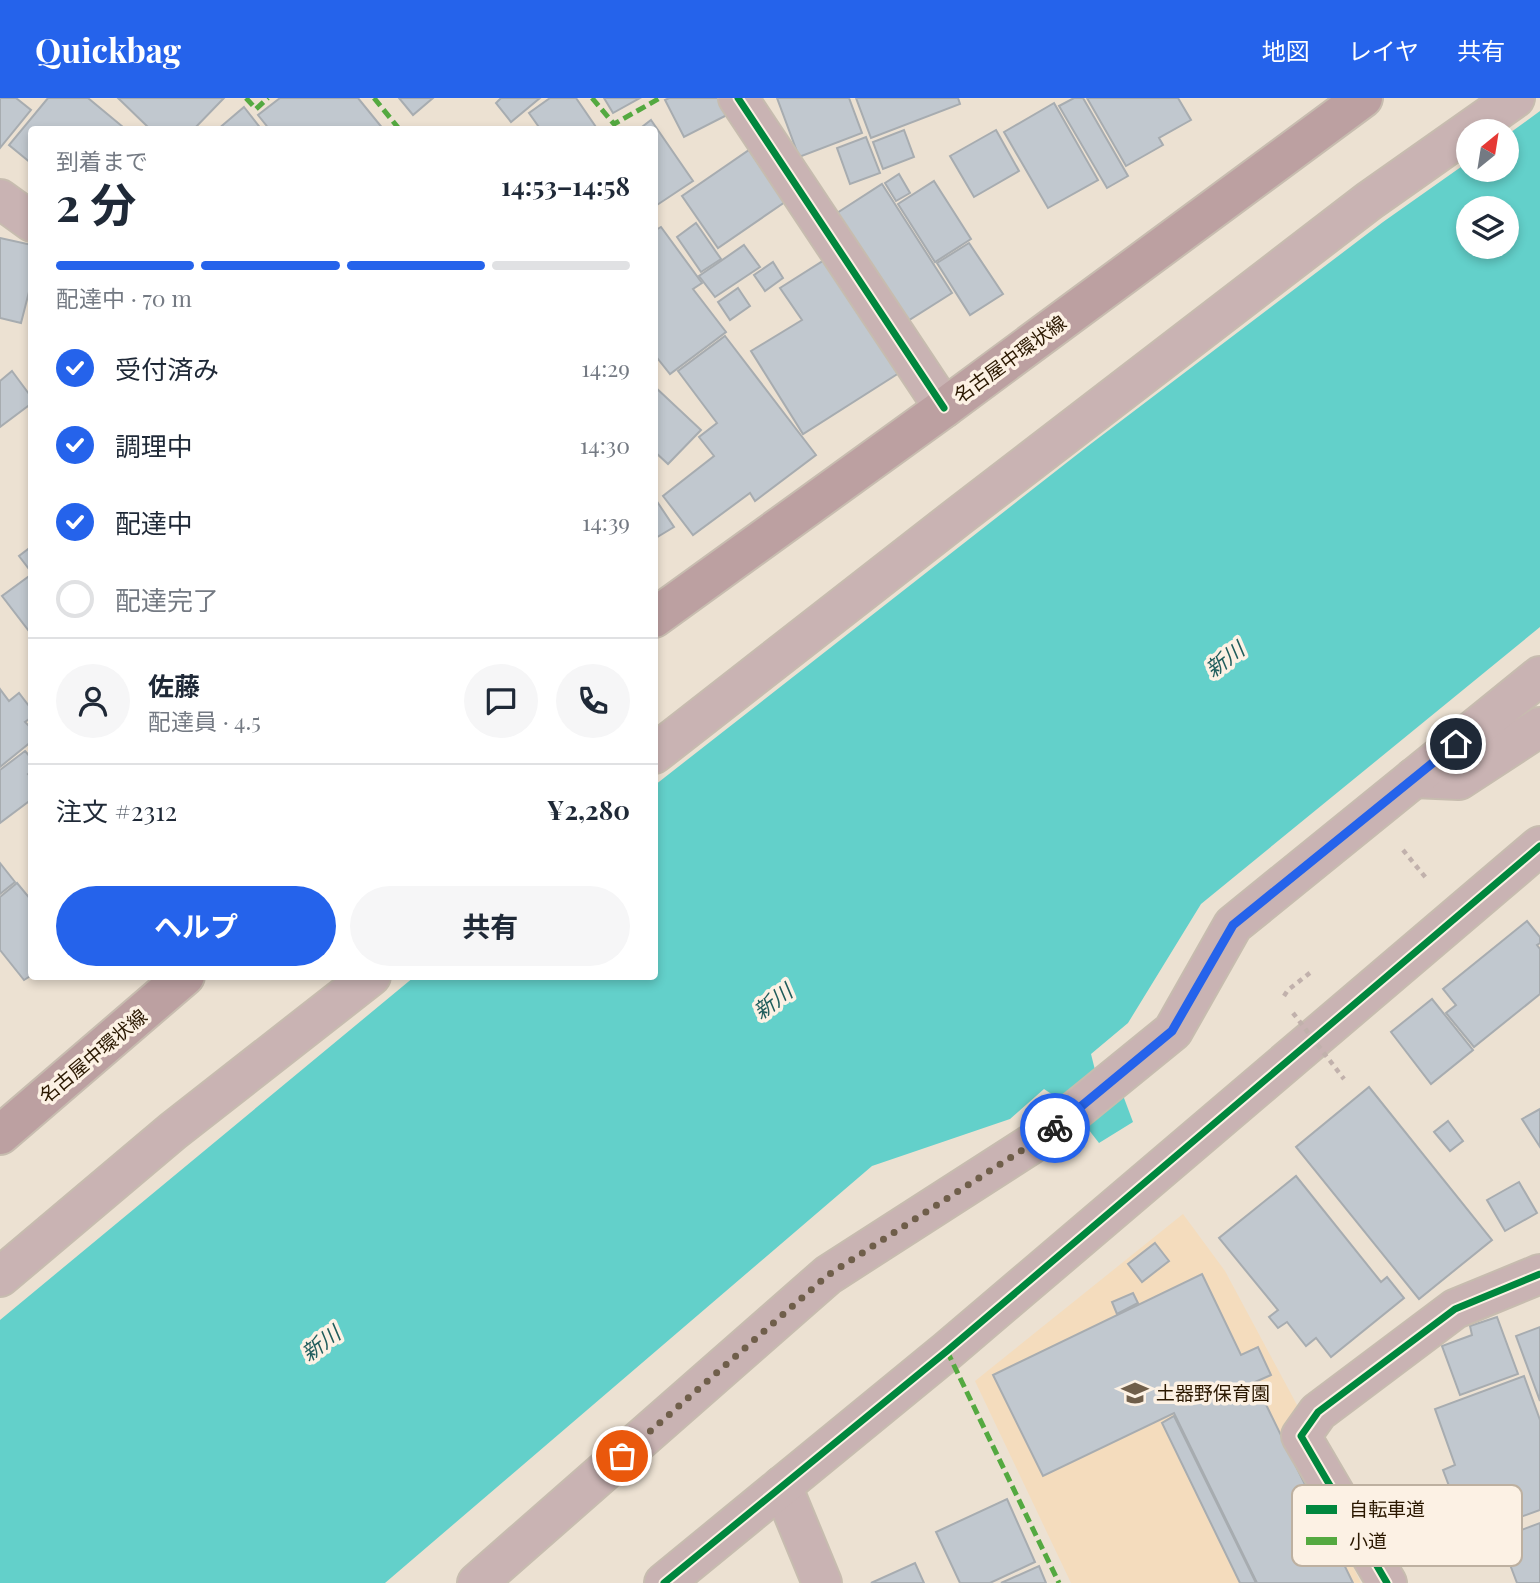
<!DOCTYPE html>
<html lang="ja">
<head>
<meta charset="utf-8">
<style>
	:root { --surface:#fff; --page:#f6f6f7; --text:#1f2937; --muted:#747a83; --line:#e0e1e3; --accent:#2563eb }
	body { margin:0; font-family:"Playfair Display","Noto Sans JP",serif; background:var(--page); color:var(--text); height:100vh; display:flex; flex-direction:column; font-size:26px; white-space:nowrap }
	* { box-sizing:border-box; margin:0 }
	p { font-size:23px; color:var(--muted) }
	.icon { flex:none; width:38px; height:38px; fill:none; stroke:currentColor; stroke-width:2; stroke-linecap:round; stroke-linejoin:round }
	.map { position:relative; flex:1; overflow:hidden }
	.drawer { position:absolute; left:28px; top:28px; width:630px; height:854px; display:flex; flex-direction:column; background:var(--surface); border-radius:7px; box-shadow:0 4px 10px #0003 }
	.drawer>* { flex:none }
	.needle { width:46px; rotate:30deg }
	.tools { position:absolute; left:1456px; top:21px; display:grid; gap:14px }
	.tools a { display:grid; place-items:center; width:63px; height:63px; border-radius:50%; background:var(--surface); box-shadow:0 4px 10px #0003; font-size:35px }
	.pin { position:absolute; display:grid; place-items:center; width:60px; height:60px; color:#fff; margin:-30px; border:4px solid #fff; border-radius:50%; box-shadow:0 2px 7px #0007 }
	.courier { position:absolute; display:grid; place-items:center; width:70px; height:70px; margin:-35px; border:5px solid #2563eb; border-radius:50%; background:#fff; color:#222; box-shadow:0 2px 9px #0007 }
	.summary em { font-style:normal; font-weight:700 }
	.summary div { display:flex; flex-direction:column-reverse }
	.summary { display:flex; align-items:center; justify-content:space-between; height:119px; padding:0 28px }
	h1 { font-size:46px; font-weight:700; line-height:52px }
	.bar { display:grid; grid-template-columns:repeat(4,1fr); gap:10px 7px; align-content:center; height:84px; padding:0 28px }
	.bar i { height:9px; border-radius:5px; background:var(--line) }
	.bar .current { background:var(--accent) }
	.bar p { grid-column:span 4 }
	.line { display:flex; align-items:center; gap:18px; padding:0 28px; border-top:2px solid var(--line) }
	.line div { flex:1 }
	.round { display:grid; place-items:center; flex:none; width:74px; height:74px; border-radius:37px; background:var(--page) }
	ol { padding:0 28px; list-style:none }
	li { display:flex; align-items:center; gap:21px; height:77px }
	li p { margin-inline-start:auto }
	li .icon { padding:7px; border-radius:50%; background:var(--accent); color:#fff; stroke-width:4 }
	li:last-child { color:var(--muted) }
	li i { width:38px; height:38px; border:4px solid var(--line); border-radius:50% }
	.primary-button { display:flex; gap:14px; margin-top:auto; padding:14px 28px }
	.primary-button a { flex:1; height:80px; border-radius:42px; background:var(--accent); color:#fff; font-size:28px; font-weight:700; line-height:80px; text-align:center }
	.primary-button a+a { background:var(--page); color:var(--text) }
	header { display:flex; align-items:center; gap:42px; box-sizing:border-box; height:98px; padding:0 35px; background:var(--accent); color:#fff }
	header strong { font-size:33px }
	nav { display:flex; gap:38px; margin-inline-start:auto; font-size:24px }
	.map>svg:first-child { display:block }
	.built { fill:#f4dcbd }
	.water { fill:#63d0ca; fill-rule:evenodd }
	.building { fill:#c1c8cf; stroke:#a7acb0; stroke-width:2 }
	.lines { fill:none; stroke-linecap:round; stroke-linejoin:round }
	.minor-casing { stroke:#c7bcaf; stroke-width:42 }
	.major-casing { stroke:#c7bcaf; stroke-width:42 }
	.path { stroke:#c1b1ac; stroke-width:4.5; stroke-dasharray:5 5; stroke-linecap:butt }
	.minor { stroke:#c9b3b3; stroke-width:38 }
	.major { stroke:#bca0a1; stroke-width:38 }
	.path-bridge { stroke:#c1b1ac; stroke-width:4.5; stroke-dasharray:5 5; stroke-linecap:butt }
	.quiet { stroke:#54a940; stroke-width:5; stroke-dasharray:10 5; stroke-linecap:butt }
	.cycleway-casing { stroke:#fcf1e4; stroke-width:11 }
	.cycleway { stroke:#00873e; stroke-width:7 }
	.done { stroke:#6f5e4a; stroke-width:7; stroke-dasharray:0 12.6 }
	.route { stroke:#2563eb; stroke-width:9 }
	.labels { text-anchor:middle; stroke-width:7; stroke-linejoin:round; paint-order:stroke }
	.street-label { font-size:19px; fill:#2b1800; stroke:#fcf1e4 }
	.poi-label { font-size:19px; fill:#2b1800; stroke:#fcf1e4; text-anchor:start }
	.water-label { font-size:21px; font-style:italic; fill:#205d5c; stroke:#fcf1e4 }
	.key { fill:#fcf1e4; stroke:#bdb0a0; stroke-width:2 }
	.key-label { font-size:19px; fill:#2b1800 }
</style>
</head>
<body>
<header>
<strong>Quickbag</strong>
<nav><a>地図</a><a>レイヤ</a><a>共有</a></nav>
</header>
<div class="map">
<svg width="1540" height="1485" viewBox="0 0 1540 1485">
	<rect width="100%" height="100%" fill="#ece1d2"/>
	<polygon class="built" points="1183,1116 1225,1173 1297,1307 1286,1332 1361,1485 1071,1485 975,1283"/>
	<path class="water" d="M1540,13v516l-339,277 -73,119 -37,31 5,20 28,24 9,24 -34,21 -28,-36 -27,-18 -34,30 -138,47 -487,417h-385v-263l414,-343 240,-1 1,-191 433,-339 295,-224 85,-60v8h39v-35zM1468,110h39v39h-39z"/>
	<g class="building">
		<polygon points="0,0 16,0 31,12 0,50"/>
		<polygon points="48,0 88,0 123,29 120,32 32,32 32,66 9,47"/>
		<polygon points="118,0 224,0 193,32 151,32"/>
		<polygon points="280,0 358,0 384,32 270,32 258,17"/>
		<polygon points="399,0 433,0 413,17"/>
		<polygon points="501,0 540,0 511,24 496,5"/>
		<polygon points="550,0 576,0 598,32 541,32 529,15"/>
		<polygon points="604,0 640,0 613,15"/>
		<polygon points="669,0 719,0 727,17 684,39 665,2"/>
		<polygon points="777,0 849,0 862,35 799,59"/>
		<polygon points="856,0 958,0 960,6 871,40"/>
		<polygon points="1074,0 1083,0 1128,78 1107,90 1059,8"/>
		<polygon points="1087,0 1178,0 1191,22 1159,40 1163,47 1126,68"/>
		<polygon points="1054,5 1098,82 1048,110 1004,34"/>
		<polygon points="244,9 262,32 217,32"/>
		<polygon points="651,22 693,83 657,107 654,103 654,32 638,32"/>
		<polygon points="904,32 914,59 883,71 873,44"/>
		<polygon points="996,32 1019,73 974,99 950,58"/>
		<polygon points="866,39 880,75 850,86 837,50"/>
		<polygon points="749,52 785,104 718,150 682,98"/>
		<polygon points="899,76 910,95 896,103 885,85"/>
		<polygon points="934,83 971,141 935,164 898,106"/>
		<polygon points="882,86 952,195 906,224 837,115"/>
		<polygon points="696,125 721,161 701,174 677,139"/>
		<polygon points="661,129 702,185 693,191 726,234 670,276 654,256 654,133"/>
		<polygon points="0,140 32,147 32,182 21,225 0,220"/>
		<polygon points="969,145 1003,196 970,217 937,165"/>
		<polygon points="744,147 760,169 715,199 699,178"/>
		<polygon points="826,161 899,275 803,336 751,253 802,222 780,190"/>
		<polygon points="773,164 783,180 765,193 754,177"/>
		<polygon points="738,190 750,208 730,222 718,204"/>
		<polygon points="725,238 816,357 755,403 750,395 693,437 663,398 714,358 699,339 717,325 678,273"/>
		<polygon points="12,273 32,300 32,305 0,329 0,283"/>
		<polygon points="654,288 701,332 668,366 654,353"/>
		<polygon points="654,399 674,429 654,441"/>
		<polygon points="32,448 32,475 19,458"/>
		<polygon points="32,476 32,537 2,498"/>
		<polygon points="0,591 9,603 19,595 32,612 32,619 25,624 32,631 32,643 0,669"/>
		<polygon points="25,653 32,661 32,673 28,676 32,680 32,701 0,725 0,672"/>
		<polygon points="0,765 15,784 0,796"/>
		<polygon points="17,785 32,803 32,877 24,882 0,852 0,799"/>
		<polygon points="1527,823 1540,839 1540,845 1537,847 1540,851 1540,896 1474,949 1446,915 1456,907 1443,891"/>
		<polygon points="1432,901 1473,952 1431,986 1391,934"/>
		<polygon points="1369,989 1492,1142 1419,1201 1296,1049"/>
		<polygon points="1540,1011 1540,1049 1522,1021"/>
		<polygon points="1448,1023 1463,1043 1450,1053 1434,1034"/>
		<polygon points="1296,1078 1381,1184 1387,1179 1404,1200 1331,1259 1316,1240 1306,1248 1287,1224 1278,1230 1269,1219 1278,1212 1219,1140"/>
		<polygon points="1519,1084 1537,1115 1505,1133 1487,1102"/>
		<polygon points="1155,1145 1169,1163 1142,1184 1128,1166"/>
		<polygon points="1202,1176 1241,1257 1258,1249 1271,1277 1255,1284 1353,1485 1257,1485 1174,1315 1043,1378 993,1277"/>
		<polygon points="1133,1195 1138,1205 1117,1216 1112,1204"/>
		<polygon points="1497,1219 1518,1276 1460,1297 1442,1248 1472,1237 1470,1228"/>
		<polygon points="1540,1229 1540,1303 1516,1238"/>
		<polygon points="1524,1278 1540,1322 1540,1412 1481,1433 1470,1404 1457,1409 1443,1372 1455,1367 1435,1311"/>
		<polygon points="1174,1318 1256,1485 1240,1485 1162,1325"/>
		<polygon points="1007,1401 1035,1464 990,1485 960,1485 936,1434"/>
		<polygon points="1540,1425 1540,1485 1517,1485 1500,1440"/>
		<polygon points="915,1465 924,1485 871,1485"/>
		<polygon points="1039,1468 1046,1485 1001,1485"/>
	</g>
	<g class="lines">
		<g class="minor-casing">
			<g id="minor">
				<polyline points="738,0 944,310"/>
				<polyline points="0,101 32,124"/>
				<polyline points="654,656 959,418 1369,103 1515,0"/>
				<polyline points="1414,680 1459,682 1540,629"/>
				<polyline points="0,1179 173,1033 371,878"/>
				<polyline points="782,1388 822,1485"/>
				<polyline points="477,1485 828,1177 1044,1038 1173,933 1233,827 1540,578"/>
				<polyline points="664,1485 947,1253 1540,748"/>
				<polyline points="1387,1485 1301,1338 1318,1314 1455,1211 1540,1176"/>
			</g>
		</g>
		<g class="major-casing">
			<g id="major">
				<polyline points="654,520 944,310 1363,0"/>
				<polyline points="0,1037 185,878"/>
			</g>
		</g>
		<g class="path">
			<polyline points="1403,752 1426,780"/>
			<polyline points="1284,898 1288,892 1311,874"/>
		</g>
		<use href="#minor" class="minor"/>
		<use href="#major" class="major"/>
		<polyline class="path-bridge" points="1293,915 1344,981"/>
		<g class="quiet">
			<polyline points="246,0 256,11 268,0"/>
			<polyline points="374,0 400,32"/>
			<polyline points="592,0 614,26 660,0"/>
			<polyline points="947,1253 1059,1485"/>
		</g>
		<g class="cycleway-casing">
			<g id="cycleway">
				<polyline points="738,0 944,310"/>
				<polyline points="664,1485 947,1253 1540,748"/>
				<polyline points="1387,1485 1301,1338 1318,1314 1455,1211 1540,1176"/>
			</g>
		</g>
		<use href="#cycleway" class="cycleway"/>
	</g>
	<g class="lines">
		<polyline class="done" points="622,1358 828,1177 1044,1038 1055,1030"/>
		<polyline class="route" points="1055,1030 1172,933 1233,827 1456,646"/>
	</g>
	<defs>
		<g id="school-bare" transform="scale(2.1)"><path d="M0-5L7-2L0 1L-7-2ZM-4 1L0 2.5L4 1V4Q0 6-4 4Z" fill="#6f5e4a" stroke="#fcf1e4" stroke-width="2.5" paint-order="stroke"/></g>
	</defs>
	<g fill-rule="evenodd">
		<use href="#school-bare" x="1135" y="1295"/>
	</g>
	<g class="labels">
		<g class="street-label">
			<text transform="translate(1010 261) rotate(-36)" y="7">名古屋中環状線</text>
			<text transform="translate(93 958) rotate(-40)" y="7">名古屋中環状線</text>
		</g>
		<g class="poi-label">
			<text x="1156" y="1302">土器野保育園</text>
		</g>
		<g class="water-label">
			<text transform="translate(1225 562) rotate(-37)" y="7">新川</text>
			<text transform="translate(773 904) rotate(-37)" y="7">新川</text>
			<text transform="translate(321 1246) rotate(-37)" y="7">新川</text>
		</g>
	</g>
	<rect x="1292" y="1387" width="230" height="81" rx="10" class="key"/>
	<rect x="1306" y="1407" width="31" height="9" fill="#00873e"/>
	<rect x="1306" y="1439" width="31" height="8" fill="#54a940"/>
	<g class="key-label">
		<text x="1349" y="1418">自転車道</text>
		<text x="1349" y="1450">小道</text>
	</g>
</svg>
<div class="tools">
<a><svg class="needle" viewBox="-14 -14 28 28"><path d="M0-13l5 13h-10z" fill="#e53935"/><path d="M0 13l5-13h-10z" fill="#747a83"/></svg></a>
<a><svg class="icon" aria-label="layers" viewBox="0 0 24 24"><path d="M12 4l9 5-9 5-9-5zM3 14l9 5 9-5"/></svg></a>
</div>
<div class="pin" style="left:622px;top:1358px;background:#ea580c"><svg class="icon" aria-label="bag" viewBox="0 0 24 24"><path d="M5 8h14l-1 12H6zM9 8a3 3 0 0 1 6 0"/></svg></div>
<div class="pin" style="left:1456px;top:646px;background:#1f2937"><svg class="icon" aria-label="home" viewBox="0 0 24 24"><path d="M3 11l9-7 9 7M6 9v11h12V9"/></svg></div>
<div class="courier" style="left:1055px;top:1030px"><svg class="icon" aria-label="bike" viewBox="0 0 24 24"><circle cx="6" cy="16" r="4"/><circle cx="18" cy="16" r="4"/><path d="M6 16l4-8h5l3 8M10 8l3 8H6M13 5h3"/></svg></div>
<section class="drawer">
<div class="summary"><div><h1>2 分</h1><p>到着まで</p></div><em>14:53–14:58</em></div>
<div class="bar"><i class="current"></i><i class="current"></i><i class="current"></i><i></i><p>配達中 · 70 m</p></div>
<ol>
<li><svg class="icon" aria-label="check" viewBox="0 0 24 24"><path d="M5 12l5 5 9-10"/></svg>受付済み<p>14:29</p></li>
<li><svg class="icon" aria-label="check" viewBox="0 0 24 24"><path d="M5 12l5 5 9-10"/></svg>調理中<p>14:30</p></li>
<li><svg class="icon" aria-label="check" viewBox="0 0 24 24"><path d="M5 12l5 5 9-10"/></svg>配達中<p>14:39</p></li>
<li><i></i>配達完了</li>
</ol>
<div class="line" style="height:126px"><a class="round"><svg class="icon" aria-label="person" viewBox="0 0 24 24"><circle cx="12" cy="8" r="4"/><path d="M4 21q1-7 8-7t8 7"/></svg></a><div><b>佐藤</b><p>配達員 · 4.5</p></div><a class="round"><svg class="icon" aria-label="chat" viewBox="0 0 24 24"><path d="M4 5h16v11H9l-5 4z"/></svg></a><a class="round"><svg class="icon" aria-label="phone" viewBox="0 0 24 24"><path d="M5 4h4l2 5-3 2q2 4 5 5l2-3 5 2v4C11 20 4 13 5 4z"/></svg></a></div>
<div class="line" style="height:91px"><div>注文 #2312</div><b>¥2,280</b></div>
<div class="primary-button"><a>ヘルプ</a><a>共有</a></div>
</section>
</div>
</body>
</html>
